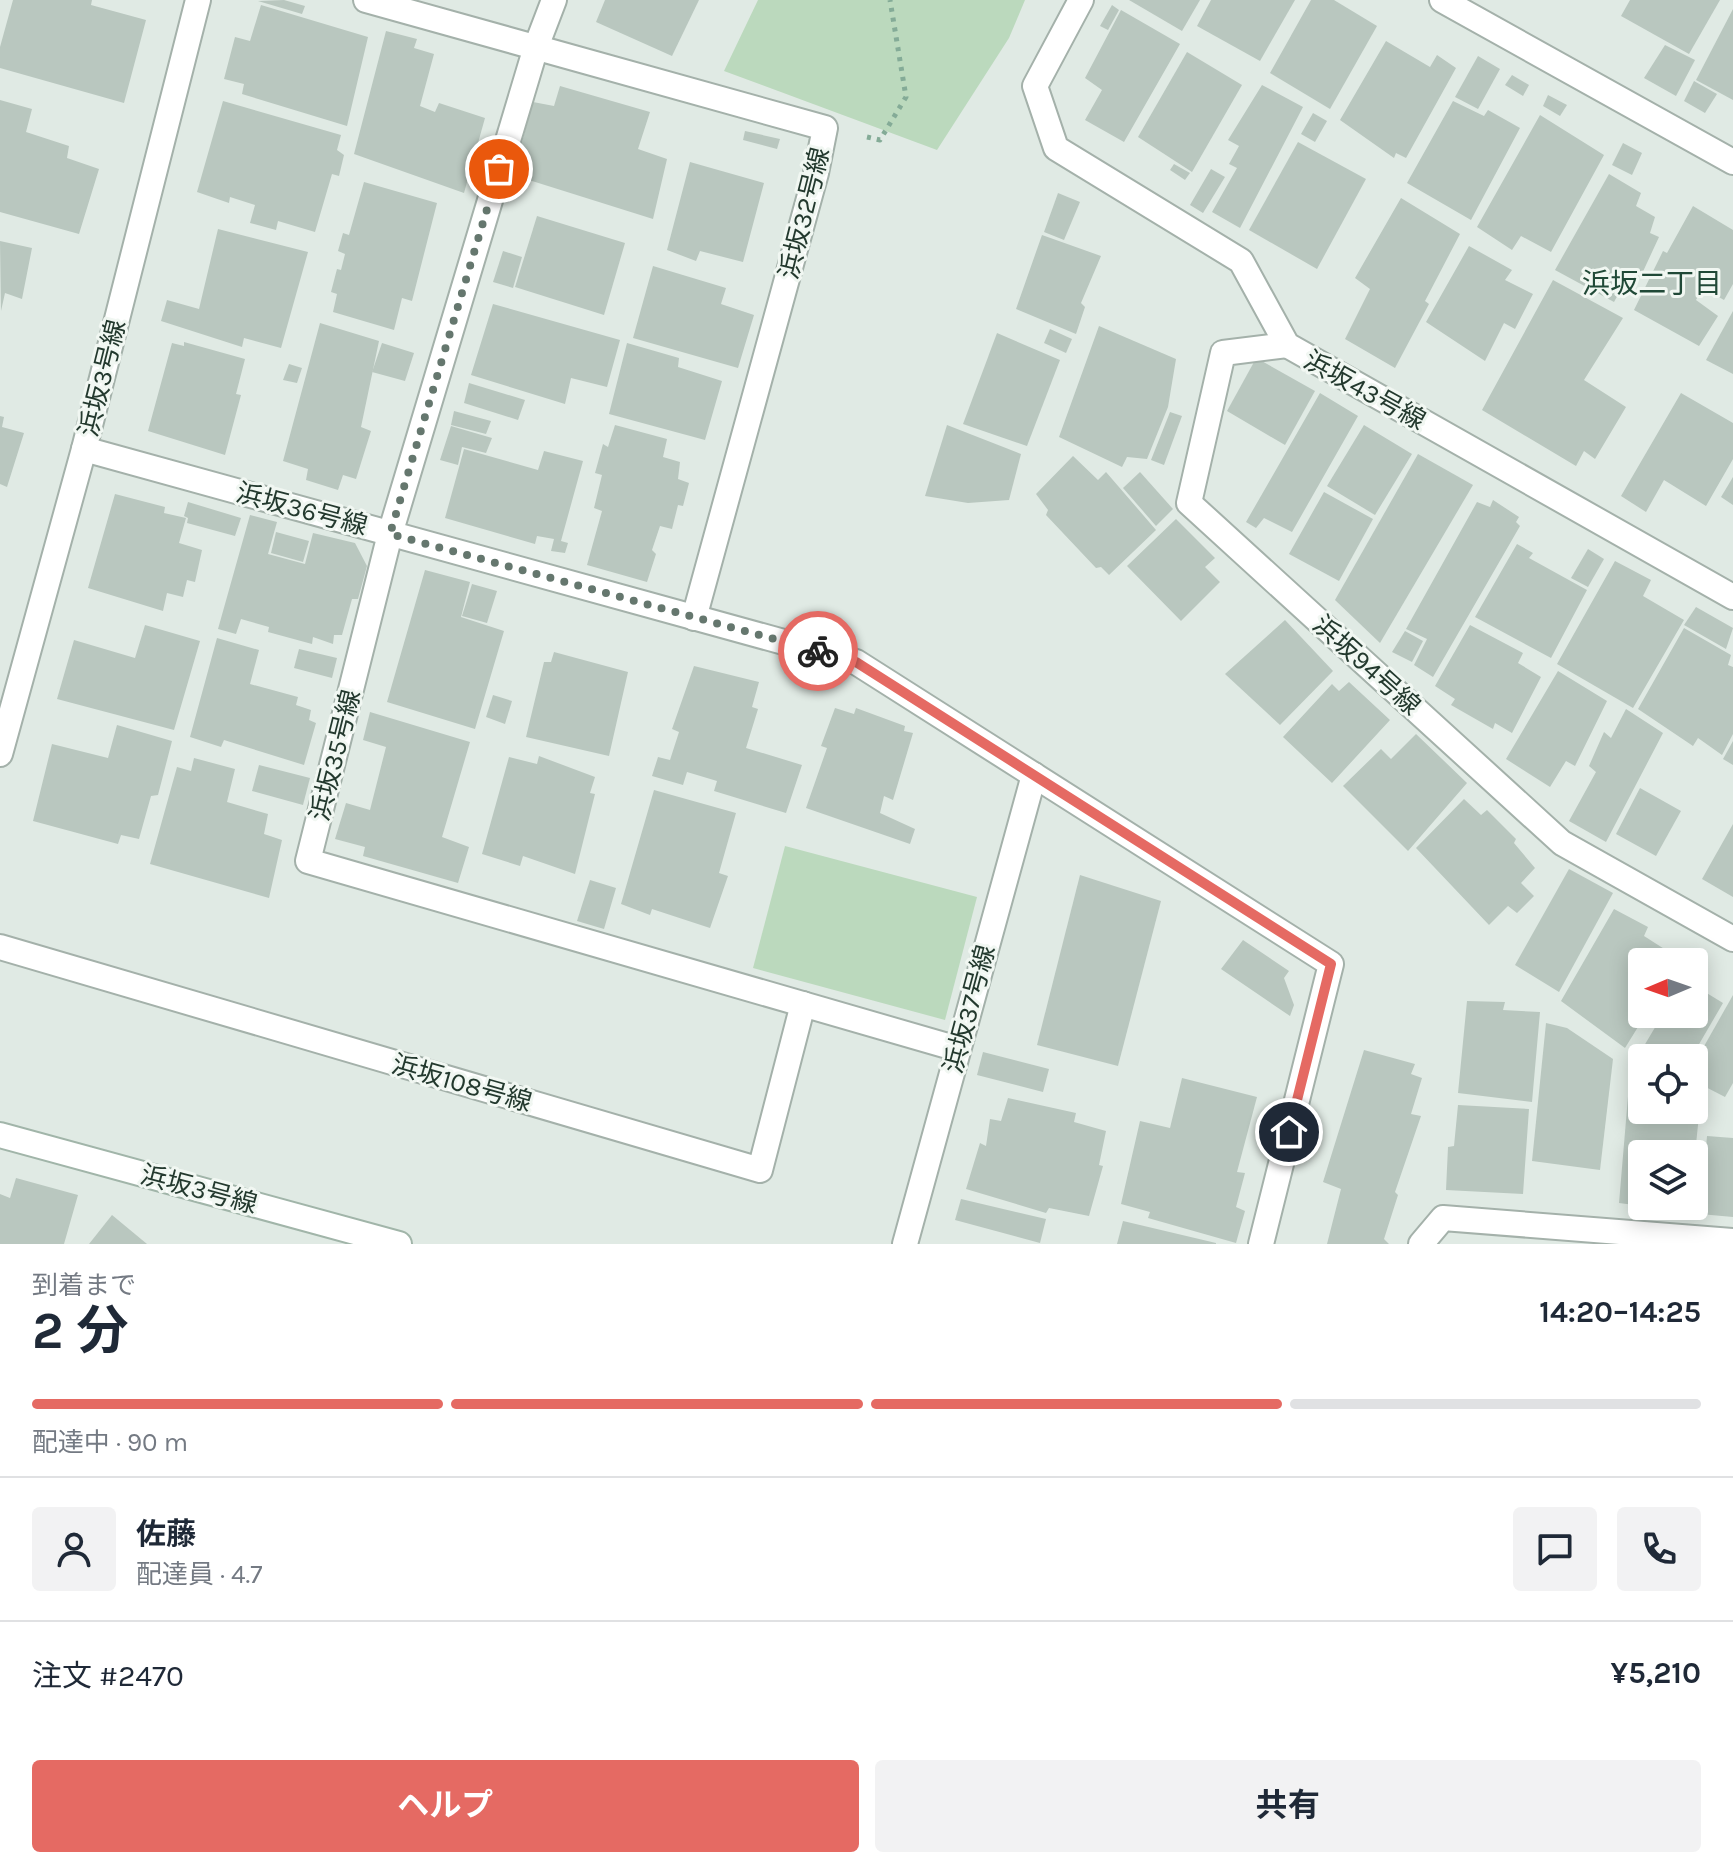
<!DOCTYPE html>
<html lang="ja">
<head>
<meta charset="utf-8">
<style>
	:root { --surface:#fff; --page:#f2f2f3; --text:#1f2937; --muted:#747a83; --line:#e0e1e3; --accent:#e56a63 }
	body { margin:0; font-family:Karla,"Noto Sans JP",sans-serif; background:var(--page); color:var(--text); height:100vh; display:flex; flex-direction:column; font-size:30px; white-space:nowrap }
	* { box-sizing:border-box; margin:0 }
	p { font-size:26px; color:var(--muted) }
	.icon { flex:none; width:44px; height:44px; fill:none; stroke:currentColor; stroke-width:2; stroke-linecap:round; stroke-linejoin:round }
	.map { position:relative; height:1244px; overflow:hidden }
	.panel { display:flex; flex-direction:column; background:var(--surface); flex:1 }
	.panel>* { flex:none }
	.needle { width:52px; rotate:268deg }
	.tools { position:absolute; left:1628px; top:948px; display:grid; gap:16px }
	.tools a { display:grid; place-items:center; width:80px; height:80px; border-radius:8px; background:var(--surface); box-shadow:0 4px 20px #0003; font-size:40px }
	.pin { position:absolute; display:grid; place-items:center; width:68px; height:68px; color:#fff; margin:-34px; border:4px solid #fff; border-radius:50%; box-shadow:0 2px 8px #0007 }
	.courier { position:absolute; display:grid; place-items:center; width:80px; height:80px; margin:-40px; border:6px solid #e56a63; border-radius:50%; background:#fff; color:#222; box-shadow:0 2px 10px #0007 }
	.overview em { font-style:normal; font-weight:700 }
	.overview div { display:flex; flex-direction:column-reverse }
	.overview { display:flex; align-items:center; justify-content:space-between; height:136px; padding:0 32px }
	h1 { font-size:52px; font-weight:700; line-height:60px }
	.bar { display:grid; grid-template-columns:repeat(4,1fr); gap:12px 8px; align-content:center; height:96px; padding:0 32px }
	.bar i { height:10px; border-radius:6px; background:var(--line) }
	.bar .on { background:var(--accent) }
	.bar p { grid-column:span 4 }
	.line { display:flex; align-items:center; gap:20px; padding:0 32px; border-top:2px solid var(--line) }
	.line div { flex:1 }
	.round { display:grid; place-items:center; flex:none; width:84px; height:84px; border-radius:8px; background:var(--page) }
	.primary-button { display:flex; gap:16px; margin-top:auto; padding:16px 32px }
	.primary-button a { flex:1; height:92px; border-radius:8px; background:var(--accent); color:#fff; font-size:32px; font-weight:700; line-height:92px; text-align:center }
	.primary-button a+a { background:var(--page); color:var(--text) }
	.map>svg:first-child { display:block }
	.green { fill:#bbd9bd }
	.building { fill:#b9c7bf }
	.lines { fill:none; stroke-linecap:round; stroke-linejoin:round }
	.street-casing { stroke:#a4b1aa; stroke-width:28 }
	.secondary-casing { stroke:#a1b5a9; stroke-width:28 }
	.path { stroke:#84ab97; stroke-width:5; stroke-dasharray:4 6; stroke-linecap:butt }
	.street { stroke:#fff; stroke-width:24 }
	.secondary { stroke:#fff; stroke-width:24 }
	.done { stroke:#65776e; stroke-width:8; stroke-dasharray:0 14.4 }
	.route { stroke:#e56a63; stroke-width:10 }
	.labels { text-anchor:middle; stroke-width:6; stroke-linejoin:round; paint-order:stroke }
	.street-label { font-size:26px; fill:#23392e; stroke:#f1f7f2 }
	.neighbourhood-label { font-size:28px; fill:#204937; stroke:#f1f7f2 }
</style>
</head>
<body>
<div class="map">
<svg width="1733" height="1244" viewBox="0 0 1733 1244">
	<rect width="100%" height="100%" fill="#e0eae4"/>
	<g class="green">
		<polygon points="758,0 1025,0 1009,38 937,150 724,71"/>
		<polygon points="785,846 977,897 945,1020 753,968"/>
	</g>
	<g class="building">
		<polygon points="13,0 92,0 91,5 146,20 124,103 0,68 0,47"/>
		<polygon points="284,0 305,6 302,14 258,1"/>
		<polygon points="605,0 699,0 672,56 596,22"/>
		<polygon points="1129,0 1200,0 1182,31"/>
		<polygon points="1211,0 1295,0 1260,61 1197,26"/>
		<polygon points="1311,0 1334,0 1377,26 1330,109 1270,73"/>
		<polygon points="1630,0 1720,0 1689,54 1621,16"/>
		<polygon points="261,5 368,37 347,126 242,94 244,84 224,79 235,37 250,41"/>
		<polygon points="1112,5 1119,10 1108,30 1100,26"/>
		<polygon points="1733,9 1733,100 1696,80"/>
		<polygon points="1121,10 1180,44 1124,142 1085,120 1102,90 1085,78"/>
		<polygon points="386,31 417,39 414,48 434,54 420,106 435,112 439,103 485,118 464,193 354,154"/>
		<polygon points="1386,41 1430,67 1437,55 1456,68 1406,158 1396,153 1394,158 1340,120"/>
		<polygon points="1665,45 1695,60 1676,96 1644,78"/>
		<polygon points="1187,52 1242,85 1192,172 1138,137"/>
		<polygon points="1478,56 1500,69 1478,109 1455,97"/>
		<polygon points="1512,75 1529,85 1523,96 1505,85"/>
		<polygon points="1694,81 1717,94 1705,113 1684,101"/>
		<polygon points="1262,85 1303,107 1240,228 1212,212 1237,168 1229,164 1239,146 1228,140"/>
		<polygon points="560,86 650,112 638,149 667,159 653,219 513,175 533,102 554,106"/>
		<polygon points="1548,95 1567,105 1560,116 1543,106"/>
		<polygon points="0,100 32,109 26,132 69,146 67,158 99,169 79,234 0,212"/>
		<polygon points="223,101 341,135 337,150 344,155 339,176 332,174 315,232 278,221 276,230 250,223 255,205 230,197 229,203 197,192"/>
		<polygon points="1453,101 1484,116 1488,110 1520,128 1471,220 1407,183"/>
		<polygon points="1313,113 1327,121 1315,142 1301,134"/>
		<polygon points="1540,115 1604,155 1551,252 1521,236 1512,250 1477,227"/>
		<polygon points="745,131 780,139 777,149 743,140"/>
		<polygon points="1298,142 1366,179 1317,269 1249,230"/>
		<polygon points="1623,143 1642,153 1632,175 1612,165"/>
		<polygon points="690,162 764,183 743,262 700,251 696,261 667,250"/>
		<polygon points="1174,164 1190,173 1185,180 1170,170"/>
		<polygon points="1211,169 1225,177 1203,213 1190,205"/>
		<polygon points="1609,174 1641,193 1636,206 1655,217 1650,233 1659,237 1640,278 1630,273 1614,302 1555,270"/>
		<polygon points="364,182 437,203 412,301 402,298 394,330 333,312 337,294 331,292 337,269 341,270 345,254 338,251 343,233 349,235"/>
		<polygon points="1058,193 1080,202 1064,240 1044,232"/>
		<polygon points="1401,198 1460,234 1425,301 1429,304 1395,368 1345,339 1370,289 1355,278"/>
		<polygon points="1693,206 1733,230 1733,284 1724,300 1703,288 1696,300 1718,316 1699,346 1634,310 1663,251 1667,253"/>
		<polygon points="537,216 625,243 604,315 515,287"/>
		<polygon points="218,229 308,252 281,348 244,338 242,347 161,321 167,300 199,309"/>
		<polygon points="1042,235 1101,256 1081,303 1085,307 1076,334 1016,309"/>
		<polygon points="0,241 32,248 22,299 5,293 1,311"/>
		<polygon points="1469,246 1512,270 1505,280 1533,294 1515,329 1504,323 1485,361 1426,322"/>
		<polygon points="503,251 522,257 513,288 493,282"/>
		<polygon points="653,266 726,288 721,304 754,315 738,368 633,338"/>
		<polygon points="1553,280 1623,318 1584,380 1626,407 1595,459 1584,451 1576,466 1482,410"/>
		<polygon points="493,304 620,340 607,387 571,378 565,404 471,375"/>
		<polygon points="1733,311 1733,374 1706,360"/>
		<polygon points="320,323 379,341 361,427 371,431 356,479 343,475 338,490 306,480 308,469 283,461"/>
		<polygon points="1099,326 1176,359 1168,407 1147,459 1127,457 1122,467 1059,437"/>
		<polygon points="1050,329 1072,339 1066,353 1044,343"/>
		<polygon points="997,333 1060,360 1027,446 963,424"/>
		<polygon points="184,342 245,359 236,394 241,395 225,455 148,431 172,343 184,346"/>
		<polygon points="382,343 414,353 405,381 372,372"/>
		<polygon points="627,343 679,358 678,367 722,381 705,440 609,414"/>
		<polygon points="1260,360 1315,391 1285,445 1227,411 1254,362"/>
		<polygon points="289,364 302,368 297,383 283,380"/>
		<polygon points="469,383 525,400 518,420 464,403"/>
		<polygon points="1320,393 1358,416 1292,532 1264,518 1256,528 1246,522"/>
		<polygon points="1681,393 1733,423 1733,459 1706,506 1664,480 1646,512 1621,496"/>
		<polygon points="454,411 491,421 486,434 451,425"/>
		<polygon points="1170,412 1182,416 1164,465 1151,460"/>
		<polygon points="0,416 4,417 2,427 24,433 7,487 0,484"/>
		<polygon points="615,425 667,439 663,457 680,462 678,479 689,483 683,506 678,505 672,529 660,526 652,550 656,554 647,582 587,565 602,511 594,508 602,475 595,473 603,444 608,447"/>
		<polygon points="947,425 1021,454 1009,500 968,503 925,496"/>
		<polygon points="1364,425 1412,454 1375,515 1327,486"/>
		<polygon points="451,426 492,438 486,453 462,447 458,465 440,460"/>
		<polygon points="464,449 538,470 544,451 583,461 561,541 568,543 565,553 551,551 554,539 537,536 535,544 445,518"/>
		<polygon points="1418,454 1473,485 1380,643 1335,600"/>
		<polygon points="1073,456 1098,480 1106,472 1156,530 1109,575 1101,567 1096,568 1046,515 1048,510 1036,494"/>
		<polygon points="1140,472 1173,509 1156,526 1123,488"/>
		<polygon points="1733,477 1733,505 1721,497"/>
		<polygon points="1324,492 1373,519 1339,581 1289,554"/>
		<polygon points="115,494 165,507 164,513 186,518 179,543 202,550 195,582 187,580 183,597 167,593 163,611 88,588"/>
		<polygon points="1493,500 1519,517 1516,522 1520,526 1433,677 1414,665 1427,639 1406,629 1477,502 1490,507"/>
		<polygon points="188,502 241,518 235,536 187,523 188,518 184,516"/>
		<polygon points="250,515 277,522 268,554 305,564 313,533 355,543 367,566 358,599 352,599 342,635 334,635 333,644 313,637 312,644 268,632 269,627 241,619 236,634 218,629"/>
		<polygon points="1176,519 1215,558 1205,567 1220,582 1181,621 1127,566"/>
		<polygon points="276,532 309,541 303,562 271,553"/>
		<polygon points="1517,544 1533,553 1529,558 1587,590 1551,658 1475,617"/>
		<polygon points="1588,549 1604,559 1588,587 1571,578"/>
		<polygon points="1615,561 1651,580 1643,596 1684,620 1633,708 1557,664"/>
		<polygon points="425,570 470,582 461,617 504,631 475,729 387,702"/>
		<polygon points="472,584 497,591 487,623 462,616"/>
		<polygon points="1696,607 1733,628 1726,649 1684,625"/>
		<polygon points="1285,620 1333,671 1280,725 1225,674"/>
		<polygon points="145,625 200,641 174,730 57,699 74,640 135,658"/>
		<polygon points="1470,625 1523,653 1518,663 1541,677 1512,733 1495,723 1493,729 1451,705 1455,699 1435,686"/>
		<polygon points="1684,628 1731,655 1728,665 1733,667 1733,734 1722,755 1698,738 1693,746 1638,709"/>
		<polygon points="1405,631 1423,641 1412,662 1392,652"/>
		<polygon points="217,638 259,650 250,684 298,697 296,705 311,710 309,720 316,723 304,765 224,740 221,747 190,737"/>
		<polygon points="299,649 337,658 332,678 294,668"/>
		<polygon points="554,652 628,672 609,756 526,737 544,662 551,662"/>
		<polygon points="694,666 759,682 752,707 758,709 746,748 802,765 786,813 714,791 717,781 687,772 683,785 652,776 658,757 670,760 679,732 672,729"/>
		<polygon points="1558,671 1607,701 1575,766 1566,761 1550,787 1506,759"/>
		<polygon points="1349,682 1390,720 1332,783 1283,737 1332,684 1339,691"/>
		<polygon points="493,695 512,701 505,724 486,717"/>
		<polygon points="835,708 854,714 856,708 905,726 904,731 913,733 893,800 884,796 880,813 915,829 910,844 806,808 827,748 821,746"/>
		<polygon points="1626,709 1663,733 1606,842 1569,821 1596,772 1589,766 1604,732 1611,738"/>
		<polygon points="370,712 470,742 442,837 469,847 458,883 363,856 365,847 335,839 346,803 370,810 386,747 363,740"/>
		<polygon points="117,725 172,741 158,795 151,796 139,839 121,835 118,844 33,821 52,744 108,758"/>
		<polygon points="1416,734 1467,783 1408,851 1343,786 1381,749 1391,759"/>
		<polygon points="1733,741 1733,765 1723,759"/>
		<polygon points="539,756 595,777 590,793 595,794 575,874 523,856 520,866 482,854 509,757 537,764"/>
		<polygon points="194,758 235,769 227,802 268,814 264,834 282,840 269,898 150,864 177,767 191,771"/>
		<polygon points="259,765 310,778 303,805 252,791"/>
		<polygon points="1640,788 1681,811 1656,856 1616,834"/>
		<polygon points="654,790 736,813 719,873 728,876 710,928 652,909 650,915 621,904"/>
		<polygon points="1464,799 1481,815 1487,810 1516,839 1514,843 1535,868 1521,883 1534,896 1517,913 1508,906 1489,925 1416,848"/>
		<polygon points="1733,824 1733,897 1702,879"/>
		<polygon points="1569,869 1613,893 1559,992 1515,965"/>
		<polygon points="1080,875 1161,901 1118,1066 1037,1045"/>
		<polygon points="590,880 616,888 604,929 577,921"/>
		<polygon points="1614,909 1648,927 1644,936 1680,959 1642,962 1642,1014 1646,1014 1625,1048 1561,1001"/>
		<polygon points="1243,940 1289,971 1284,978 1294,1005 1290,1016 1221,969"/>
		<polygon points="1705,992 1723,1003 1691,1058 1651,1058 1641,1051 1663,1014 1694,1014 1694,1001 1699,1004"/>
		<polygon points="1733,995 1733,1083 1725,1097 1694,1081 1694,1064"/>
		<polygon points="1467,1001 1505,1002 1503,1010 1540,1012 1532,1102 1458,1093"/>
		<polygon points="1546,1023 1567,1028 1613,1059 1600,1170 1532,1161"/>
		<polygon points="1364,1050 1415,1064 1411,1074 1422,1078 1411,1114 1421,1116 1395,1192 1398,1195 1384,1239 1389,1244 1327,1244 1341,1189 1323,1182"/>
		<polygon points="983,1052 1049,1069 1043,1092 977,1075"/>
		<polygon points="1630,1073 1642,1074 1642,1110 1694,1110 1694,1092 1701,1096 1695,1154 1642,1154 1642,1206 1619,1203"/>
		<polygon points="1182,1078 1257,1097 1237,1172 1245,1173 1236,1207 1245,1211 1236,1243 1148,1218 1150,1212 1121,1204 1140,1121 1170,1128"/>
		<polygon points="1008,1098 1076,1113 1074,1122 1106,1131 1099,1165 1103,1166 1089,1216 1049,1208 1046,1213 966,1189 980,1143 986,1146 990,1119 1001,1121"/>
		<polygon points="1458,1105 1529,1109 1523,1194 1446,1190 1448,1147 1454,1146"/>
		<polygon points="1707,1136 1733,1138 1733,1217 1700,1214"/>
		<polygon points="16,1178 78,1195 64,1244 0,1244 0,1194 10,1198"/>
		<polygon points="961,1199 1046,1219 1040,1243 955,1220"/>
		<polygon points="112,1215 147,1244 89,1244"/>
		<polygon points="1123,1221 1216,1243 1216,1244 1117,1244"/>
	</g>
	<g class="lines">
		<g class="street-casing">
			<g id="street">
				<polyline points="366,0 825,128 816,173 694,618"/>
				<polyline points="554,0 536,47 390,534 308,861 958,1049"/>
				<polyline points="1081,0 1035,86 1056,148 1241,261 1287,345 1733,597"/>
				<polyline points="1442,0 1733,162"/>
				<polyline points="1287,345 1223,353 1189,503 1562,843 1733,939"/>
				<polyline points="84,449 856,662 1331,964 1261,1244"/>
				<polyline points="0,754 84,449 198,0"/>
				<polyline points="0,947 760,1170 803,1004"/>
				<polyline points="905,1244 1034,775"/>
				<polyline points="1421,1244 1443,1218 1733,1241"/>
			</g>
		</g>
		<g class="secondary-casing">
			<polyline id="secondary" points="0,1135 399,1244"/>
		</g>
		<polyline class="path" points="867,137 880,140 906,97 890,0"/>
		<use href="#street" class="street"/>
		<use href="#secondary" class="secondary"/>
	</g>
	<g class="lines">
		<polyline class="done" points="499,169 390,534 818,651"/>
		<polyline class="route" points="818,651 856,662 1331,964 1289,1132"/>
	</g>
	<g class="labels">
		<g class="street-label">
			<text transform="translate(804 213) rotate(-76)" y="9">浜坂32号線</text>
			<text transform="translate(102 378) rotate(-76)" y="9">浜坂3号線</text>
			<text transform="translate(1365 390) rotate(29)" y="9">浜坂43号線</text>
			<text transform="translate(302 509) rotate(15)" y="9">浜坂36号線</text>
			<text transform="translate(1367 665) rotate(42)" y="9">浜坂94号線</text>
			<text transform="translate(335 755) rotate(-76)" y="9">浜坂35号線</text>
			<text transform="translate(969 1009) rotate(-75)" y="9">浜坂37号線</text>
			<text transform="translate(462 1083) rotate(16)" y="9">浜坂108号線</text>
			<text transform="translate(199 1189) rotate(15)" y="9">浜坂3号線</text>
		</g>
		<g class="neighbourhood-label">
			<text x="1652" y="293">浜坂二丁目</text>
		</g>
	</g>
</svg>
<div class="tools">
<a><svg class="needle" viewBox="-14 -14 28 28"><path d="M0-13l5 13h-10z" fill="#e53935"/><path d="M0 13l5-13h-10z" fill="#747a83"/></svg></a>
<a><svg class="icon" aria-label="locate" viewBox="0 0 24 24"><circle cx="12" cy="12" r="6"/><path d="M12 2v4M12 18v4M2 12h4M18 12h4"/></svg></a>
<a><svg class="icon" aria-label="layers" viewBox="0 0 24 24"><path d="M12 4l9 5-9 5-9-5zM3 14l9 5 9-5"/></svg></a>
</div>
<div class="pin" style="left:499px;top:169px;background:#ea580c"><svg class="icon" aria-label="bag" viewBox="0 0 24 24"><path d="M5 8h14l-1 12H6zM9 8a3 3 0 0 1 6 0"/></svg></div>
<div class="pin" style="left:1289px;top:1132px;background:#1f2937"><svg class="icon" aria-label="home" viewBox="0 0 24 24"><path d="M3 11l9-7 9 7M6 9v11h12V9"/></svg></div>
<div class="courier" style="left:818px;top:651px"><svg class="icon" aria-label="bike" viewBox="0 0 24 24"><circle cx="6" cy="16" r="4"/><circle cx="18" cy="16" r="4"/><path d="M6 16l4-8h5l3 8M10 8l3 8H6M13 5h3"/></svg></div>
</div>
<section class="panel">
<div class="overview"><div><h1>2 分</h1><p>到着まで</p></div><em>14:20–14:25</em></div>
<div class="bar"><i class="on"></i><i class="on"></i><i class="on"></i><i></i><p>配達中 · 90 m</p></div>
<div class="line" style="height:144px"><a class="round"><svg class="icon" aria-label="person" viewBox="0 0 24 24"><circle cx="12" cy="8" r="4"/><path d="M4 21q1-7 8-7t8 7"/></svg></a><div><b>佐藤</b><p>配達員 · 4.7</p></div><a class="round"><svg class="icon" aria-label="chat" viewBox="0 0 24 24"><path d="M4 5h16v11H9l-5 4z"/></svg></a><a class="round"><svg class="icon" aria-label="phone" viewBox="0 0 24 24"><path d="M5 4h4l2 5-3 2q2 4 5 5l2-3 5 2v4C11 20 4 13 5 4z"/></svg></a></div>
<div class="line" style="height:104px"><div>注文 #2470</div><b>¥5,210</b></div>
<div class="primary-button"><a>ヘルプ</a><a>共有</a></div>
</section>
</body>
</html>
